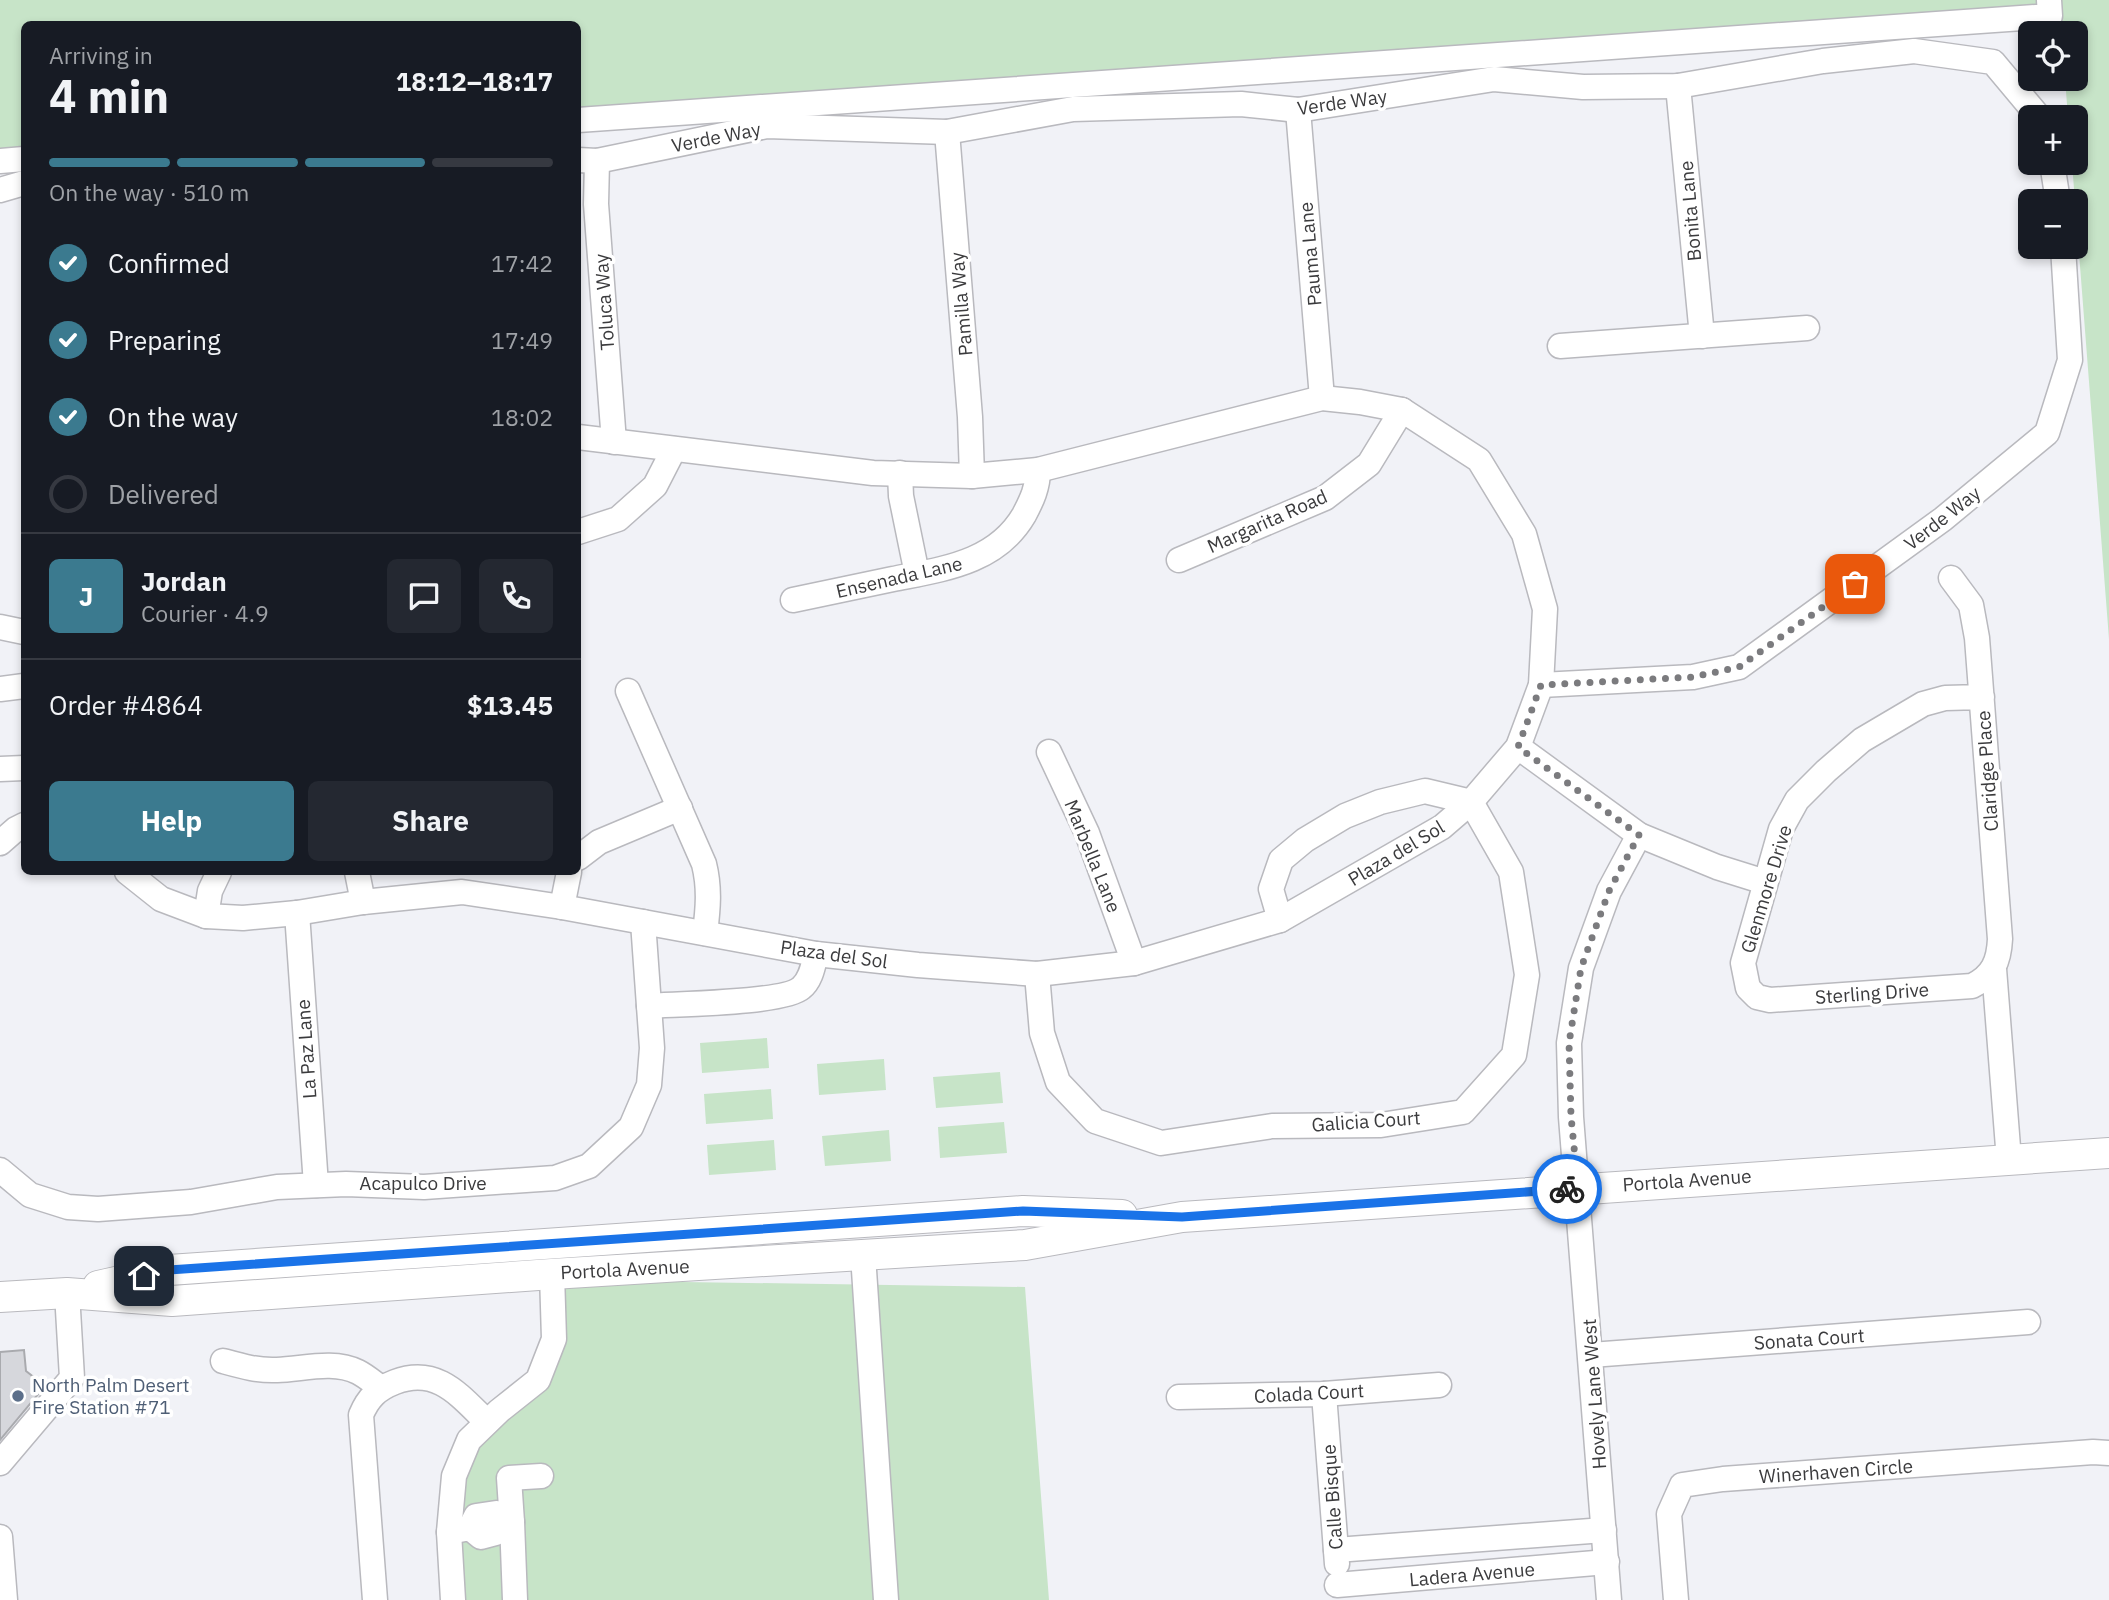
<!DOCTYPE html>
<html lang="en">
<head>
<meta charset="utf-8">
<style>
	:root { --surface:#171b24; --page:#242831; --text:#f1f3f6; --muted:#9ea1a6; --line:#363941; --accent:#3b7a8f }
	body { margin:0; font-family:"IBM Plex Sans",sans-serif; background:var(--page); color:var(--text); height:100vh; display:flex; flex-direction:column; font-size:26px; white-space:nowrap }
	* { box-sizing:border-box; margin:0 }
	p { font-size:23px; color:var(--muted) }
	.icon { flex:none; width:38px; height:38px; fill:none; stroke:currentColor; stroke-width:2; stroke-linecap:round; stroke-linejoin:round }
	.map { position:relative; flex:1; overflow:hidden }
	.drawer { position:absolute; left:21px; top:21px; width:560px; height:854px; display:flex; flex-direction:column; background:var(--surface); border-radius:10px; box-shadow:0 4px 10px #0003 }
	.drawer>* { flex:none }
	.controls { position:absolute; left:2018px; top:21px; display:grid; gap:14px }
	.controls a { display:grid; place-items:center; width:70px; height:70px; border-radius:10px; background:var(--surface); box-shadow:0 4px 10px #0003; font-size:35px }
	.pin { position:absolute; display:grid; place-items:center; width:60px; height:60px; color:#fff; margin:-30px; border-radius:14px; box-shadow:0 4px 10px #0006 }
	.courier { position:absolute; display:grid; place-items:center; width:70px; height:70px; margin:-35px; border:5px solid #1a73e8; border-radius:50%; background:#fff; color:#222; box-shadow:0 2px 9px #0007 }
	.headline em { font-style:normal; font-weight:800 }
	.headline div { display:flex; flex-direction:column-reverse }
	.headline { display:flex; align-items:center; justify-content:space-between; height:119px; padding:0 28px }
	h1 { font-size:46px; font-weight:800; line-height:52px }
	.bar { display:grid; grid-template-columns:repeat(4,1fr); gap:10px 7px; align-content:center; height:84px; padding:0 28px }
	.bar i { height:9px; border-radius:5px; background:var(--line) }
	.bar .on { background:var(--accent) }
	.bar p { grid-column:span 4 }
	.line { display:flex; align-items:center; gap:18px; padding:0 28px; border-top:2px solid var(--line) }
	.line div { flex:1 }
	.round { display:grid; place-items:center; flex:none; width:74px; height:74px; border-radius:10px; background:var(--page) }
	ol { padding:0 28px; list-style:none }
	li { display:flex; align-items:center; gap:21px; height:77px }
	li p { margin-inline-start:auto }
	li .icon { padding:7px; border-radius:50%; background:var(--accent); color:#fff; stroke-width:4 }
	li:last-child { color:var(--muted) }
	li i { width:38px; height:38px; border:4px solid var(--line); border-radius:50% }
	.primary-button { display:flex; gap:14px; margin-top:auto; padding:14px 28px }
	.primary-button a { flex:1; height:80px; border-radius:10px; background:var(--accent); color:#fff; font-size:28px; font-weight:800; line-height:80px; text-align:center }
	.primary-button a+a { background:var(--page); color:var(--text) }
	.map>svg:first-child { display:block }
	.green { fill:#c7e4c8 }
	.building { fill:#d6d7dc; stroke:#a9aaae; stroke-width:2 }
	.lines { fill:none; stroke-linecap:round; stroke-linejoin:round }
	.minor-casing { stroke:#b9b9be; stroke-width:27 }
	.major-casing { stroke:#b9b9be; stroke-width:32 }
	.minor { stroke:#fff; stroke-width:24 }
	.major { stroke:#fff; stroke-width:30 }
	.done { stroke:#7b7b7e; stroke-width:7; stroke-dasharray:0 12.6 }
	.route { stroke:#1a73e8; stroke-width:9 }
	.service-dot { fill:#5c6f8a; stroke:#fff; stroke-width:2.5 }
	.labels { text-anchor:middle; stroke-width:7; stroke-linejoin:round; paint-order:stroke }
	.street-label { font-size:19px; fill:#3b3b3d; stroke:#fff }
	.service-label { font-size:19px; fill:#4e5e75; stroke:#fff; text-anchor:start }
</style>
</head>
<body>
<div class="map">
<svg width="2109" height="1600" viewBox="0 0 2109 1600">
	<rect width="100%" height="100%" fill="#f1f2f7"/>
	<g class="green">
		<polygon points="0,0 2109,0 2109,639 2072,163 2076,163 2076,117 2068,117 2065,79 2076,79 2076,33 2062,33 2061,28 578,129 578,24 24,24 24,167 0,168"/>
		<polygon points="767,1038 769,1068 702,1073 700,1043"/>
		<polygon points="884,1059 886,1090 819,1095 817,1064"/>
		<polygon points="1000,1072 1003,1103 936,1108 933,1077"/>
		<polygon points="771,1089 773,1119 706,1124 704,1094"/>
		<polygon points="1004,1122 1007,1153 940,1158 938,1127"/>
		<polygon points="889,1130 891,1161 825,1166 822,1136"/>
		<polygon points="774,1140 776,1170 709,1175 707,1145"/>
		<polygon points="552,1280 1025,1287 1049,1600 451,1600 469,1440 538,1380"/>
	</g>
	<polygon class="building" points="24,1350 26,1371 45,1386 0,1440 0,1352"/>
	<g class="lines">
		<g class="minor-casing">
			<g id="minor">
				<polyline points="1678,86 1702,336"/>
				<polyline points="1298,110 1322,398"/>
				<polyline points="578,120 2050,16 2049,0"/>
				<polyline points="947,132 970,417 972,476"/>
				<polyline points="578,160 597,161 767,126 947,132 1073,109 1241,104 1298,110 1494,79 1583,87 1678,86 1823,61 1914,51 1993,62 2039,117"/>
				<polyline points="0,161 24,159"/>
				<polyline points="597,161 596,204 614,442"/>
				<polyline points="2052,163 2058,201"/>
				<polyline points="0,190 24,183"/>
				<polyline points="1560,346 1807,328"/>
				<polyline points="900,473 901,496 917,574"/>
				<polyline points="578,532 618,519 655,486 674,449"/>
				<polyline points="1179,560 1325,498 1369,464 1402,410"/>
				<path d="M1951,578l20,27 6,33 23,301c-1,22 -7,37 -28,47l-202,14 -13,-3 -9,-9 -5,-25 38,-134 16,-29 29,-29 36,-31 61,-36 22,-6 37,-1"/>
				<path d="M793,600c33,-7 67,-14 100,-21 50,-10 103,-16 131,-64 8,-15 14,-28 14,-45"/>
				<polyline points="0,627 24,632"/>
				<polyline points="1541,685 1693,677 1739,667 1943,519 2047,433 2070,360 2063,247"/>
				<polyline points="0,689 24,686"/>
				<path d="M628,691l76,173c6,24 4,45 1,69"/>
				<polyline points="1518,747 1639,835 1717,867 1765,882"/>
				<polyline points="1049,752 1087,833 1134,963"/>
				<polyline points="0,769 24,768"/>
				<polyline points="0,843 16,829 24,825"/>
				<polyline points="578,858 599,842 680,808"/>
				<polyline points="127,872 161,899 206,916 243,918 297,913 363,902 462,892 562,907 816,954 918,965 1037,974 1134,963 1280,920 1442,827 1471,802 1518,747 1541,685 1545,609 1524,534 1479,460 1402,410 1360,402 1322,398 1038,470 972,476 873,473 578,437"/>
				<polyline points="357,872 363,902"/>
				<polyline points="562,907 569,872"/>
				<polyline points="297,913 316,1185"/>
				<polyline points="206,916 210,891 219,872"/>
				<polyline points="1994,969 2009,1160"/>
				<polyline points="1037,974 1042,1033 1058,1082 1095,1121 1161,1143 1272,1126 1381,1125 1463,1112 1514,1055 1527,975 1511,872 1471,802 1425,791 1380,802 1345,816 1305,840 1281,860 1271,889 1280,920"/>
				<path d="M649,1006c28,-2 135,-3 152,-18 10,-8 12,-22 15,-34"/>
				<polyline points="0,1170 30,1195 68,1207 98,1209 191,1202 277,1187 346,1184 424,1187 555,1178 589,1166 631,1127 649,1085 652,1048 643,922"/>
				<polyline points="863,1255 886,1600"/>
				<polyline points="1591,1355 2028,1322"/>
				<path d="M223,1361c18,5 35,10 54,9 27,-1 56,-10 81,2 8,4 16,11 23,16"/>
				<polyline points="1324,1394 1337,1564"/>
				<polyline points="1179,1397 1324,1394 1439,1385"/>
				<polyline points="0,1463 72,1378 67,1293"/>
				<polyline points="512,1522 509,1478 541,1476"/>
				<polyline points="505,1523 512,1522 515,1600"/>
				<polyline points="449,1532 470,1528 481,1537 496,1533 505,1523 496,1513 476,1516 470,1528"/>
				<polyline points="0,1537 5,1600"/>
				<polyline points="1336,1550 1604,1530"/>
				<polyline points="1337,1585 1607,1562"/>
				<path d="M375,1600l-14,-185c7,-17 16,-26 34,-33 42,-16 64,13 92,40"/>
				<polyline points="453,1600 449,1532 454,1476 469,1440 499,1411 538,1380 554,1339 552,1274"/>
				<polyline points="1609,1600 1571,1117 1569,1043 1581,968 1609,891 1639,835"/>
				<polyline points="1676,1600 1669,1514 1682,1485 1723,1479 2093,1452 2109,1453"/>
			</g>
		</g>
		<g class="major-casing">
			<g id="major">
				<polyline points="98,1286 169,1270 1023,1211 1122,1215"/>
				<polyline points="0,1297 67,1293 172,1301 552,1274 1025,1245 1182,1217 2109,1153"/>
			</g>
		</g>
		<use href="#minor" class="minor"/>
		<use href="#major" class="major"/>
	</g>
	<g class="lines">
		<polyline class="done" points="1567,1189 1578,1188 1571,1116 1569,1043 1581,968 1609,891 1639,835 1518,747 1541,685 1693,677 1739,667 1855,584"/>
		<polyline class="route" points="144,1276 169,1270 1023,1211 1182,1217 1567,1189"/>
	</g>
	<circle class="service-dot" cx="18" cy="1396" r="7"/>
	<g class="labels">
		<g class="street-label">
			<text transform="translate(1342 102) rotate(-8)" y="7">Verde Way</text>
			<text transform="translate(716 137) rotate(-11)" y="7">Verde Way</text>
			<text transform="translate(1690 211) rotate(-95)" y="7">Bonita Lane</text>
			<text transform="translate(1310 254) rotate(-95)" y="7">Pauma Lane</text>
			<text transform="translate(604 302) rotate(-94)" y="7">Toluca Way</text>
			<text transform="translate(961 304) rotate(-95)" y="7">Pamilla Way</text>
			<text transform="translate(1942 518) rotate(-38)" y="7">Verde Way</text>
			<text transform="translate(1267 521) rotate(-24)" y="7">Margarita Road</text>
			<text transform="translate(899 577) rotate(-13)" y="7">Ensenada Lane</text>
			<text transform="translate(1987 771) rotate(-94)" y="7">Claridge Place</text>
			<text transform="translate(1396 853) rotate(-31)" y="7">Plaza del Sol</text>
			<text transform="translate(1093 856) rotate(68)" y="7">Marbella Lane</text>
			<text transform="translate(1766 889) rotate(-73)" y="7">Glenmore Drive</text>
			<text transform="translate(834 954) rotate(8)" y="7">Plaza del Sol</text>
			<text transform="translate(1872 993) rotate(-4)" y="7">Sterling Drive</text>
			<text transform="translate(306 1049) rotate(-94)" y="7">La Paz Lane</text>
			<text transform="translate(1366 1121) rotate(-4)" y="7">Galicia Court</text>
			<text transform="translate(1687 1180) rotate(-4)" y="7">Portola Avenue</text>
			<text x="423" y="1190">Acapulco Drive</text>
			<text transform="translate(625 1269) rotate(-3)" y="7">Portola Avenue</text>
			<text transform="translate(1809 1339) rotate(-4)" y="7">Sonata Court</text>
			<text transform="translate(1309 1393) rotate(-3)" y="7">Colada Court</text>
			<text transform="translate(1594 1394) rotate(-94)" y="7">Hovely Lane West</text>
			<text transform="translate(1836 1471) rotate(-4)" y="7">Winerhaven Circle</text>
			<text transform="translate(1332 1497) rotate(-94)" y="7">Calle Bisque</text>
			<text transform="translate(1472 1574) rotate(-5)" y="7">Ladera Avenue</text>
		</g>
		<g class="service-label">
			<text x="32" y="1392">North Palm Desert<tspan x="32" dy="22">Fire Station #71</tspan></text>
		</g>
	</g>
</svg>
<div class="controls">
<a><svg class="icon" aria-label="locate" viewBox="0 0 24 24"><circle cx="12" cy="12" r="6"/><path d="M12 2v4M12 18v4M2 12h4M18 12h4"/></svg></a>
<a>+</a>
<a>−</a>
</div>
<div class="pin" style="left:1855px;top:584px;background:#ea580c"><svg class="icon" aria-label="bag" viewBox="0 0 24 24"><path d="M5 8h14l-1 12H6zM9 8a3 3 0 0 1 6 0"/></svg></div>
<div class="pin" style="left:144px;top:1276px;background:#1f2937"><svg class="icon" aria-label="home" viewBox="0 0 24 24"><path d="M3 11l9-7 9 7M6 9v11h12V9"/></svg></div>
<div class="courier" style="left:1567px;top:1189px"><svg class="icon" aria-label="bike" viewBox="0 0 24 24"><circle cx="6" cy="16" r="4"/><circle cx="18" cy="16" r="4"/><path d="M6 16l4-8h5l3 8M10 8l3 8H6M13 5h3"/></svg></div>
<section class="drawer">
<div class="headline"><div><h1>4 min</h1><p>Arriving in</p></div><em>18:12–18:17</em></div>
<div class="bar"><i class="on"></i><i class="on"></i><i class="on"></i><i></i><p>On the way · 510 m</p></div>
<ol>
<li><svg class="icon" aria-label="check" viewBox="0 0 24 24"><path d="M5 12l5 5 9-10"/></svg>Confirmed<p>17:42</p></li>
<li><svg class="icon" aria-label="check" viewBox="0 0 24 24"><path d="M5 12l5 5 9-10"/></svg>Preparing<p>17:49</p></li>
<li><svg class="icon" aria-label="check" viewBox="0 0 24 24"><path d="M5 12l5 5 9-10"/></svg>On the way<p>18:02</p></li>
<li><i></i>Delivered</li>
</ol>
<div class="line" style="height:126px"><b class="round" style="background:var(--accent);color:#fff">J</b><div><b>Jordan</b><p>Courier · 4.9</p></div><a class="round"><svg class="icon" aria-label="chat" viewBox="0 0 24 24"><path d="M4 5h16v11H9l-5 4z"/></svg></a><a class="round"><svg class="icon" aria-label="phone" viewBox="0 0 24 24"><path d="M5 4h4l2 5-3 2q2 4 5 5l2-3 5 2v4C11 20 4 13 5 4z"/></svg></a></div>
<div class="line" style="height:91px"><div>Order #4864</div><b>$13.45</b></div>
<div class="primary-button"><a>Help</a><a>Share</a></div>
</section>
</div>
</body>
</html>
